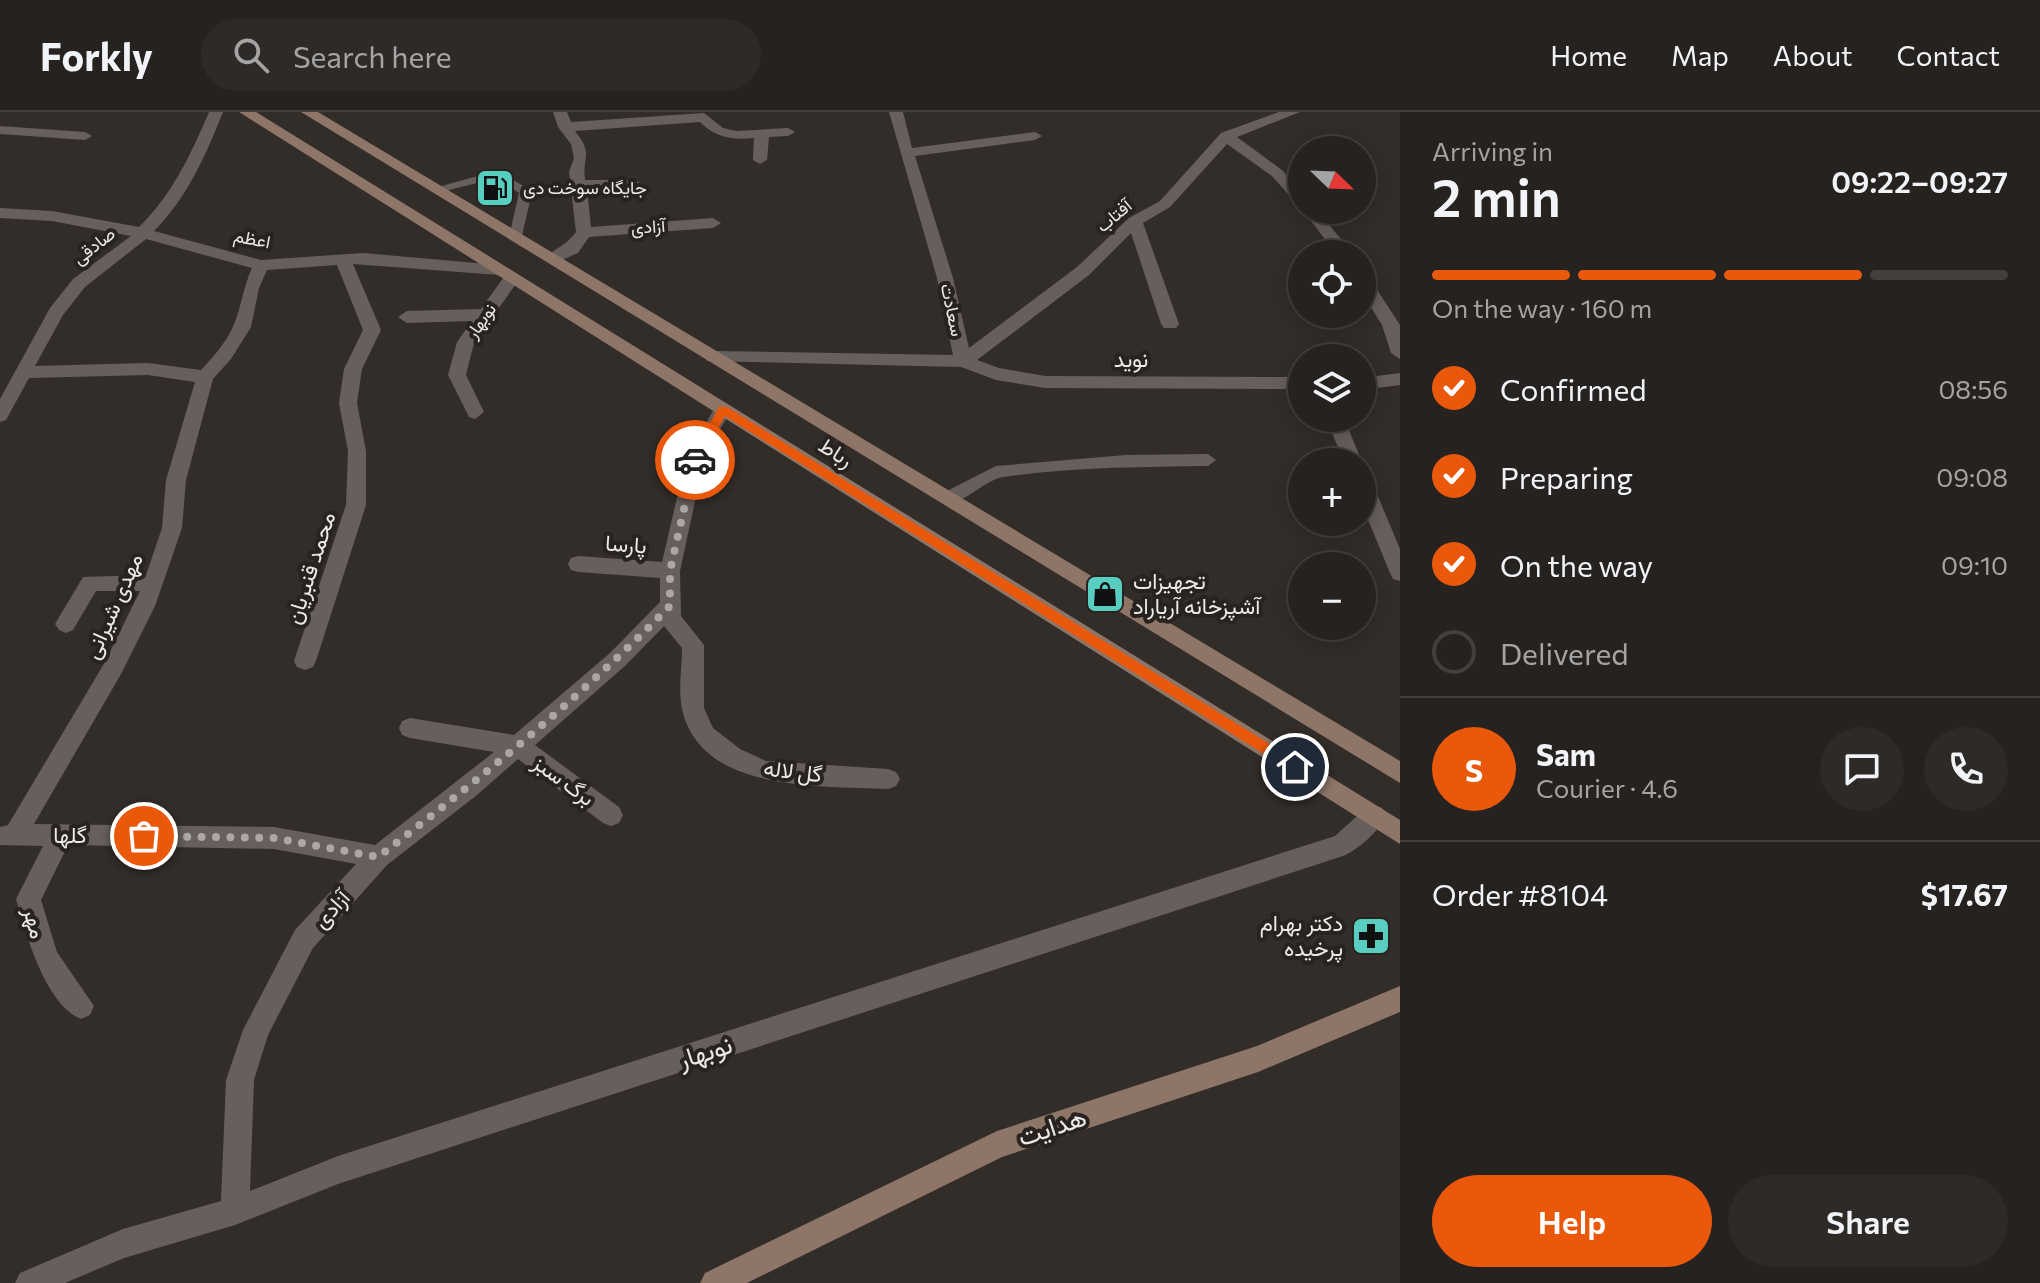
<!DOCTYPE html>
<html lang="en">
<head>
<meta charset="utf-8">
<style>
	:root { --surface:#26221f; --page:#2e2a28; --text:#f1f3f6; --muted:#a4a4a4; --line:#423f3d; --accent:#ea580c }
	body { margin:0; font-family:Commissioner,Vazirmatn,sans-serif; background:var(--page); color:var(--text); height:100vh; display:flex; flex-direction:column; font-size:30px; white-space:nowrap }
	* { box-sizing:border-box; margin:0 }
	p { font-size:26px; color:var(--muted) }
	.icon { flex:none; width:44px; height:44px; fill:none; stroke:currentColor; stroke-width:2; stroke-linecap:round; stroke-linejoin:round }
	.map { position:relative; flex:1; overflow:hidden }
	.drawer { display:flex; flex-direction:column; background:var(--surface); width:640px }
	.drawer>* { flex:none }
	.needle { width:52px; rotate:113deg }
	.buttons { position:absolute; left:1288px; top:24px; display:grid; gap:16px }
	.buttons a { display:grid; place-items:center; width:88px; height:88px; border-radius:50%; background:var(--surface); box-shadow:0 4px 20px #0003,0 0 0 2px var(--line); font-size:40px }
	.pin { position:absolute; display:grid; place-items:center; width:68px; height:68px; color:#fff; margin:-34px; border:4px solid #fff; border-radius:50%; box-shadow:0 2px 8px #0007 }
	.courier { position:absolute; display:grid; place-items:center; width:80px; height:80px; margin:-40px; border:6px solid #ea580c; border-radius:50%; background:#fff; color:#222; box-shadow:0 2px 10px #0007 }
	.head em { font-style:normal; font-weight:600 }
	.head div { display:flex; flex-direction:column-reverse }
	.head { display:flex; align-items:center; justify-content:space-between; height:136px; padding:0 32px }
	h1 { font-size:52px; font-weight:600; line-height:60px }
	.bar { display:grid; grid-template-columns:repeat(4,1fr); gap:12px 8px; align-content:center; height:96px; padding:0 32px }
	.bar i { height:10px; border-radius:6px; background:var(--line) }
	.bar .selected { background:var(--accent) }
	.bar p { grid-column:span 4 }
	.line { display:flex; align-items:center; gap:20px; padding:0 32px; border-top:2px solid var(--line) }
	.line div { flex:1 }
	.round { display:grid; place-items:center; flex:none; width:84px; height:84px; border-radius:42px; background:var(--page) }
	ol { padding:0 32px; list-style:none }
	li { display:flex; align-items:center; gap:24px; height:88px }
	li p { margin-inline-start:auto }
	li .icon { padding:8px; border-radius:50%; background:var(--accent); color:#fff; stroke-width:4 }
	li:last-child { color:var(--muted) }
	li i { width:44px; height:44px; border:4px solid var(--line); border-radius:50% }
	.action { display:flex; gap:16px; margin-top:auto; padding:16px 32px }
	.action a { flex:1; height:92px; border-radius:48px; background:var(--accent); color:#fff; font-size:32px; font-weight:600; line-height:92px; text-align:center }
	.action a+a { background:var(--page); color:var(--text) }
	header { display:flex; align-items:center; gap:48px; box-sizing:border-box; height:112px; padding:0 40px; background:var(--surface); border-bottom:2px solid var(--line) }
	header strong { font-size:38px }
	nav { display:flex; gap:44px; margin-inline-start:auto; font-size:28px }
	.search { width:560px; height:72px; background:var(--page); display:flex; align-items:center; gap:20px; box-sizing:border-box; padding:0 28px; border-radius:44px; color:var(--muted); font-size:30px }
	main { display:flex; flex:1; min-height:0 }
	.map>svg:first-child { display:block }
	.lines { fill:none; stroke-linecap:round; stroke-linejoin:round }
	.service { fill:#665f5c; fill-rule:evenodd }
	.minor { fill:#665f5c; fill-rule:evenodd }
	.secondary { fill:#8d7568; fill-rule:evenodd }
	.route { fill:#ea580c }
	.done { stroke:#aca7a4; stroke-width:8; stroke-dasharray:0 14.4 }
	.labels { text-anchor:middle; stroke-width:8; stroke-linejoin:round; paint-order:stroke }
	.far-poi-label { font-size:18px; fill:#ede9e7; stroke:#292320; text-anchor:start }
	.far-street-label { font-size:18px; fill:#ede9e7; stroke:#292320 }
	.street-label { font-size:22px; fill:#ede9e7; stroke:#292320 }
	.poi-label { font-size:22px; fill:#ede9e7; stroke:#292320; text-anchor:start }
	.near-street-label { font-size:26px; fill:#ede9e7; stroke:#292320 }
</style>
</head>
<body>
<header>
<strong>Forkly</strong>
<div class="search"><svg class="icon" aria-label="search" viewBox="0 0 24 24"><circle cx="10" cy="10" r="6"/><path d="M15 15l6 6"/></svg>Search here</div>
<nav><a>Home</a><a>Map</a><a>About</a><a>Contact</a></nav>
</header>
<main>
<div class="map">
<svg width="1400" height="1171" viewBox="0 0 1400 1171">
	<rect width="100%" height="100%" fill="#332d29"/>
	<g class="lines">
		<g class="service">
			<polygon points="499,58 532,80 521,128 516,129 509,125 519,81 497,66 437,81 431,77"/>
			<path d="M1208,342l8,6 -8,6c-68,1 -137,1 -205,11 -20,3 -41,31 -62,25l-2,-4 2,-4 55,-28 130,-11z"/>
		</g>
		<g class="minor">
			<path d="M209,0h14c-17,43 -36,86 -69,119l107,29 102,-7 136,12 8,5 -8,5 -146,-11 28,66 -19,39 -5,34 9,48v54l-50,156 -3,6 -8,3 -8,-3 -3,-6 52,-156 2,-54 -9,-48 5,-34 19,-39 -26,-65 -70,5 -8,18 -8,39 -20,32 -18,20 -27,101 -4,48 -27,78 -34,68 -87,150 240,3 101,18 119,-93 -84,-14 -8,-3 -3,-7 3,-7 8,-3 104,17 96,-82 50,-51v-24l-82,-6 -7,-2 -3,-6 3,-6 7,-2 84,6 25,-107 30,-51 6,-1 9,6 -27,46 -25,116 1,45 23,29v63l9,20 27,21 26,12 122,8 8,3 4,7 -4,7 -8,3c-66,-4 -187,5 -206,-80 -4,-19 0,-42 0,-61l-18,-22 -38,39 -91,80 84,62 4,8 -4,8 -8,3 -8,-3 -85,-64 -41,36 -90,70 -74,83 -45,87 -14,45 -4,111 88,-35 997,-320 31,-28 8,-3 8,3 4,8c-7,15 -28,34 -43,40l-1005,328 -103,41 -111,33 -59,25h-50l5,-10 103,-44 98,-28 5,-121 17,-50 52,-100 61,-66 -82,-15 -206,-4 -27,55 16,52 37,54 -4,9 -9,4c-36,-15 -55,-85 -65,-120l27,-53 -43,-1v-18l8,-2 97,-163 35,-71h-44l-23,39 -7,3 -7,-3 -4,-6 28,-47 63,-2 16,-47 4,-48 29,-98 -47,-7 -119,3 -23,42 -6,2v-23l50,-91 23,-29 58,-43 -79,-15 -52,-3v-10l52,3 87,16c33,-32 52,-73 70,-115zM146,127l106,29c-9,19 -11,42 -20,61 -8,16 -19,28 -31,41l-53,-7 -113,3 28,-51 22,-28z"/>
			<path d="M553,0h14l4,10 133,-9 19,15 13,3 52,-3 7,4 -7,4 -19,1 -2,23 -7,4 -7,-4 1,-22c-22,2 -38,0 -54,-16l-125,9c19,24 7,24 10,49h50l8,5 -8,5 -48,-1 4,38 122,-9 8,5 -8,5 -124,9 -11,16 -25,11 -8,-5c10,-12 20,-12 31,-27l-7,-60 5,-14 -3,-14 -13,-17z"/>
			<polygon points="889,0 903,0 912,36 1035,20 1042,24 1035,28 915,44 953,166 969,236 1077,155 1129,106 1160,89 1221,21 1279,0 1300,0 1237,25 1282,58 1302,80 1302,94 1297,92 1272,64 1227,32 1170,95 1143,111 1179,212 1176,216 1164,216 1161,212 1131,121 1089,163 977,248 999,256 1045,264 1302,265 1302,277 1045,276 996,268 961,255 707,249 704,245 707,241 713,239 953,243 937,166"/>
			<polygon points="0,14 85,20 92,24 85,28 0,22"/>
			<polygon points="1302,97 1317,98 1353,142 1336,142"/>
			<polygon points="512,161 520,166 474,231 466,263 484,300 475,307 469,305 448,263 457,230 472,209 407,211 398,205 407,199 481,197 506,162"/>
			<polygon points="1362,163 1368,164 1400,213 1400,247 1391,241 1382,213 1362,181"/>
			<polygon points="1400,261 1400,273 1362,278 1362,266"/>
			<polygon points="1326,306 1344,306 1362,350 1362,351 1344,350"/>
			<polygon points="1362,363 1372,370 1400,437 1400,469 1393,467 1390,461 1362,393"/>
		</g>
		<g class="secondary">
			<polygon points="239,0 256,0 1400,708 1400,732"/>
			<polygon points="301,0 318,0 1400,649 1400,671"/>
			<polygon points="1400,874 1400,900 1258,960 1002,1045 747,1171 700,1171 705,1161 997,1019 1257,934"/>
		</g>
	</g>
	<polygon class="route" points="719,295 727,295 1300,651 1300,659 1291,659 725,304 699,351 691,351 689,348"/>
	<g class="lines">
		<path class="done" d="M144,724l130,2 104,19c102,-78 202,-159 292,-251v-35l25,-111"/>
	</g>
	<defs>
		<g id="fuel-square" transform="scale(2)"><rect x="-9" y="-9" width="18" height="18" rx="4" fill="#58cec0" stroke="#292320"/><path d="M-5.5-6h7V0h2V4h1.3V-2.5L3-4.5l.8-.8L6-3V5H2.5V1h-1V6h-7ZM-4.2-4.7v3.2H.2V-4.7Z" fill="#111"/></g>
		<g id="shop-square" transform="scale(2)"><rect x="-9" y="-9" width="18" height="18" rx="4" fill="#58cec0" stroke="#292320"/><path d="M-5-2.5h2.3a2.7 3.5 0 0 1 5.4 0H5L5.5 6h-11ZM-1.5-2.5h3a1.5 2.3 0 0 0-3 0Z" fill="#111"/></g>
		<g id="pharmacy-square" transform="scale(2)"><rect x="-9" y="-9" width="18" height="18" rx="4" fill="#58cec0" stroke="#292320"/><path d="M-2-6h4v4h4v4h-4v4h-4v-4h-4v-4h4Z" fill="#111"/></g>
	</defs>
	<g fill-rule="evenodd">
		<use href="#fuel-square" x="495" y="76"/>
		<use href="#shop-square" x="1105" y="482"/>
		<use href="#pharmacy-square" x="1371" y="824"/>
	</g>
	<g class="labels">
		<g class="far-poi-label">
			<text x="523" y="82">جایگاه سوخت دی</text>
		</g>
		<g class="far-street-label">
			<text transform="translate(1114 104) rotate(-40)" y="6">آفتاب</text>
			<text transform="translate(648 115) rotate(-4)" y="6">آزادی</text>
			<text transform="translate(252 127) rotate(11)" y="6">اعظم</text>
			<text transform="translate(94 134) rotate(-38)" y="6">صادقی</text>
			<text transform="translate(952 198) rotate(78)" y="6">سعادت</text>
			<text transform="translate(481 209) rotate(-55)" y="6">نوبهار</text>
		</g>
		<g class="street-label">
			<text x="1131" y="255">نوید</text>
			<text transform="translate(836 340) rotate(32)" y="8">رباط</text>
			<text transform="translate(626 432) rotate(4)" y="8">پارسا</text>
			<text transform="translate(310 456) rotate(-72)" y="8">محمد قنبریان</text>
			<text transform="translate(113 494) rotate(-66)" y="8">مهدی شیرانی</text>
			<text transform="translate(793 659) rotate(7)" y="8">گل لاله</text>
			<text transform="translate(564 668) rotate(36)" y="8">برگ سبز</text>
			<text x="70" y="731">گلها</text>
			<text transform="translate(331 797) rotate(-48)" y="8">آزادی</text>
			<text transform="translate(35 811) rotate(75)" y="8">مهر</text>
		</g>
		<g class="poi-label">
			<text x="1133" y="477">تجهیزات<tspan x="1133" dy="25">آشپزخانه آریاراد</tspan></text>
			<text x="1343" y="819" text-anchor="end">دکتر بهرام<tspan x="1343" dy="25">پرخیده</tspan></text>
		</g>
		<g class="near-street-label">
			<text transform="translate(705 940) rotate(-18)" y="9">نوبهار</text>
			<text transform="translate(1052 1015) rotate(-18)" y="9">هدایت</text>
		</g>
	</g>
</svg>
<div class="buttons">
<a><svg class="needle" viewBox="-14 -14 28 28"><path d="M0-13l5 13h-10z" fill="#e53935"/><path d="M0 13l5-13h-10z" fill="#a4a4a4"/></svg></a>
<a><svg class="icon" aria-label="locate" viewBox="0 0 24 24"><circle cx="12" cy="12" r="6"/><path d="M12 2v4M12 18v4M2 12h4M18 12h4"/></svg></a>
<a><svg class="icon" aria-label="layers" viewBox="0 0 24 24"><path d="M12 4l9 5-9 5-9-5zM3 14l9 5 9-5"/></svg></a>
<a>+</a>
<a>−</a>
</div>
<div class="pin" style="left:144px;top:724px;background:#ea580c"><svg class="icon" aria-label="bag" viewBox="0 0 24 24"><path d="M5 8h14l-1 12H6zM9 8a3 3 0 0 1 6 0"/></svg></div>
<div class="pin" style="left:1295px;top:655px;background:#1f2937"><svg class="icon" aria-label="home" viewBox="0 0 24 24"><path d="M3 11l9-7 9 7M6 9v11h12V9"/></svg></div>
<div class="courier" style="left:695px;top:348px"><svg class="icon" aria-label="car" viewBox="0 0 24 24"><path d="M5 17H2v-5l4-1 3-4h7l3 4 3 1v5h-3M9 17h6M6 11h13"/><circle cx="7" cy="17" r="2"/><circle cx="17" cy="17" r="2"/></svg></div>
</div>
<section class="drawer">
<div class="head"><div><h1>2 min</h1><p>Arriving in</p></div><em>09:22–09:27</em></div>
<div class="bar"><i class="selected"></i><i class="selected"></i><i class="selected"></i><i></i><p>On the way · 160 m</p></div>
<ol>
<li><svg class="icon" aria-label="check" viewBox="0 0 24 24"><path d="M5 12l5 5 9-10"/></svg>Confirmed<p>08:56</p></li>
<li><svg class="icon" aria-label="check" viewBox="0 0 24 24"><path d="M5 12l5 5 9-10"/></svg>Preparing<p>09:08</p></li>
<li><svg class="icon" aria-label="check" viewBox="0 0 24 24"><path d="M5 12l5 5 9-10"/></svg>On the way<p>09:10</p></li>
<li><i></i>Delivered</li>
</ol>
<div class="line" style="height:144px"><b class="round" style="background:var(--accent);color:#fff">S</b><div><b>Sam</b><p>Courier · 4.6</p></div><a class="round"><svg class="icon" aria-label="chat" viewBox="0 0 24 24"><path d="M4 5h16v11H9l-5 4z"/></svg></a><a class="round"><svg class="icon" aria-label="phone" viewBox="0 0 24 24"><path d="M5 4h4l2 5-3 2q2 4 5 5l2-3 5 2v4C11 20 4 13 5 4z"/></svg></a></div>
<div class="line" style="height:104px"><div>Order #8104</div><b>$17.67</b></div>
<div class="action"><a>Help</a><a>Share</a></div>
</section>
</main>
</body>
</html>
